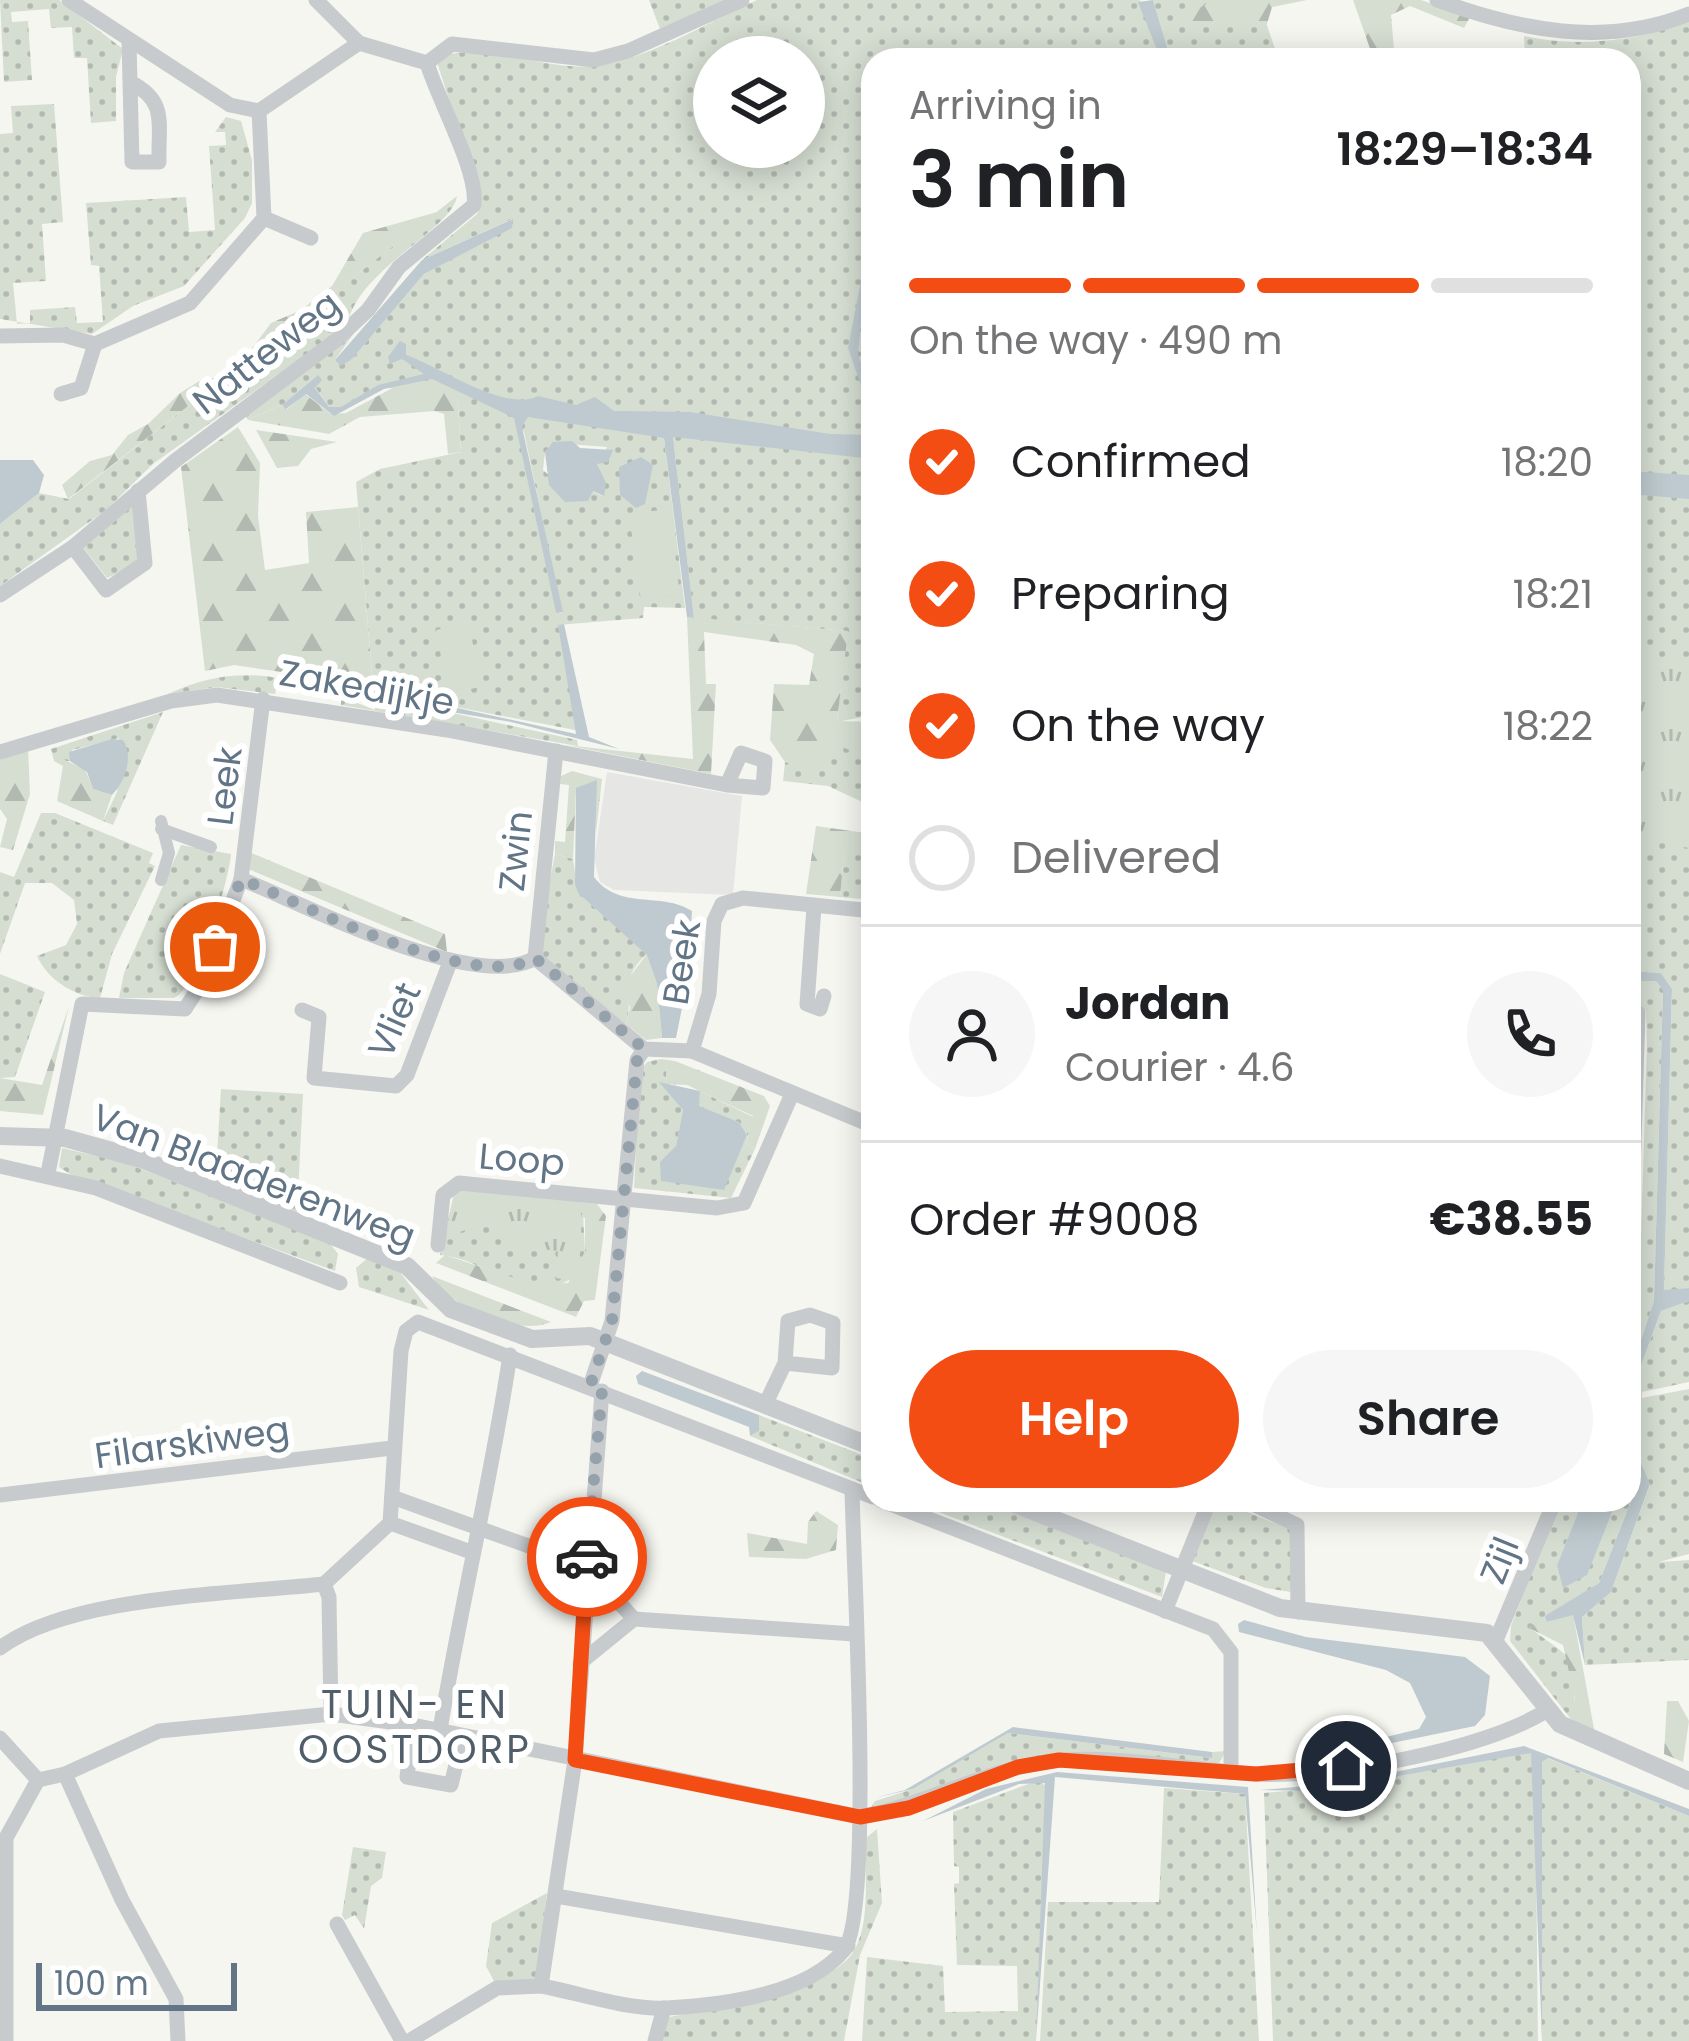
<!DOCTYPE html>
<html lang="en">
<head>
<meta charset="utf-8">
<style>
	:root { --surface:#fff; --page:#f6f6f6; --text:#202124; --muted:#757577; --line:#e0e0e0; --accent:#f34d14 }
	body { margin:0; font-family:Poppins,sans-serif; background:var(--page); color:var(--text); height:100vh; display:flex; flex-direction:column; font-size:45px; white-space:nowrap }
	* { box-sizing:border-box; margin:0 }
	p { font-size:39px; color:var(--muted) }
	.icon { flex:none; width:66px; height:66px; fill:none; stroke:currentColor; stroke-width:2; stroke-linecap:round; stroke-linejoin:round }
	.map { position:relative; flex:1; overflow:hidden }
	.sheet { position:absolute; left:861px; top:48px; width:780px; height:1464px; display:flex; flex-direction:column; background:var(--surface); border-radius:36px; box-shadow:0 6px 30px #0003 }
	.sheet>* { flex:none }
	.fabs { position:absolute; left:693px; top:36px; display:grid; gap:24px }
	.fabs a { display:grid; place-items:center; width:132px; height:132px; border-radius:50%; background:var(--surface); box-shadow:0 6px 30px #0003; font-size:60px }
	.scale { position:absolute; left:36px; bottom:30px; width:201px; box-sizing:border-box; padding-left:12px; border:6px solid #627586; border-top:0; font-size:33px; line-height:42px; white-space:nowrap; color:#627586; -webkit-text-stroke:9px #fff; paint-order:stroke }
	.pin { position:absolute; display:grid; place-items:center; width:102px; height:102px; color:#fff; margin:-51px; border:6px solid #fff; border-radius:50%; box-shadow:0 3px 12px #0007 }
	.courier { position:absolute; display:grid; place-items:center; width:120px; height:120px; margin:-60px; border:9px solid #f34d14; border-radius:50%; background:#fff; color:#222; box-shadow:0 3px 15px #0007 }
	.overview em { font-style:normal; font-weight:600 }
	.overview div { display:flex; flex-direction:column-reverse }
	.overview { display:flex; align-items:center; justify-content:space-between; height:204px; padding:0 48px }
	h1 { font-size:78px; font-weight:600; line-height:90px }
	.bar { display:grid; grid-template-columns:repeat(4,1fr); gap:18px 12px; align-content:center; height:144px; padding:0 48px }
	.bar i { height:15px; border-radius:9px; background:var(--line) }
	.bar .selected { background:var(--accent) }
	.bar p { grid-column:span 4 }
	.line { display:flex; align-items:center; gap:30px; padding:0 48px; border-top:3px solid var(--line) }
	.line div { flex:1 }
	.round { display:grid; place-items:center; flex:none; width:126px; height:126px; border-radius:63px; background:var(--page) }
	ol { padding:0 48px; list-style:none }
	li { display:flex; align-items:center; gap:36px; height:132px }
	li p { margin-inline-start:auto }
	li .icon { padding:12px; border-radius:50%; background:var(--accent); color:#fff; stroke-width:4 }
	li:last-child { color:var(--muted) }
	li i { width:66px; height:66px; border:6px solid var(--line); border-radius:50% }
	.action { display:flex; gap:24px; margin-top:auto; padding:24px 48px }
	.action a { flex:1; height:138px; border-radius:72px; background:var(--accent); color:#fff; font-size:48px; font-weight:600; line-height:138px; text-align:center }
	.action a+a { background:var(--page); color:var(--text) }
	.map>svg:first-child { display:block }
	.built { fill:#e6e7e5 }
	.grass { fill:url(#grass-dots); fill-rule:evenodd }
	.forest { fill:url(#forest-firs) }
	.park { fill:url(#park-tufts) }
	.pitch { fill:#d6ded2 }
	.water { fill:#becacf }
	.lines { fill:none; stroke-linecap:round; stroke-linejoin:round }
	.pedestrian { stroke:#c8cbce; stroke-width:12 }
	.minor { stroke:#c8cbce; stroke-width:15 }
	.tertiary { stroke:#c8cbce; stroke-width:18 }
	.done { stroke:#96a2ab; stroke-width:12; stroke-dasharray:0 21.6 }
	.route { stroke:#f34d14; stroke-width:15 }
	.labels { text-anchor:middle; stroke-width:12; stroke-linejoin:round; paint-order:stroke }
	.street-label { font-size:36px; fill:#627586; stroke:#fff }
	.neighbourhood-label { font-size:39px; letter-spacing:3px; fill:#505e6a; stroke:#fff }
</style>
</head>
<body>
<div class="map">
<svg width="1689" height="2041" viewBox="0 0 1689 2041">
	<defs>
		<pattern id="grass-dots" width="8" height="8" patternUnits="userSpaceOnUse" patternTransform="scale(3)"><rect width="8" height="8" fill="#d6ded2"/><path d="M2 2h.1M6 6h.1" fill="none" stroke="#b1b9b0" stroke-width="1.8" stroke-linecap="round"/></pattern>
		<pattern id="forest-firs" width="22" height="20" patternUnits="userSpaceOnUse" patternTransform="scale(3)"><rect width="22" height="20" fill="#d6ded2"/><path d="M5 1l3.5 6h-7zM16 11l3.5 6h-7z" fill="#b1b9b0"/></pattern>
		<pattern id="park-tufts" width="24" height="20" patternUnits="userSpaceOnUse" patternTransform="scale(3)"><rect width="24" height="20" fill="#d6ded2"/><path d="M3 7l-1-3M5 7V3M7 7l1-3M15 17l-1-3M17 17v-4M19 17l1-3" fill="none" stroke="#b1b9b0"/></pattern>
	</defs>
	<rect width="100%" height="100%" fill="#f6f6f1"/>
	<polygon class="built" points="607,772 742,796 733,895 614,890 600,882 594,859"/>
	<g class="grass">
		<polygon points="0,0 59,0 123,49 116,77 116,121 91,123 87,58 74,58 72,27 51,28 49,9 11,12 12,22 28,21 32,80 4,82"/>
		<polygon points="649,0 726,0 660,29"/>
		<path d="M757,0h383l21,60h-288v662l-11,-5 -25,5 10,-91 -153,-13 -21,-181 -9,1 21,170 -41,-1 -1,11 -85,7 22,106 -150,-29 -14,3 161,35 1,6 -237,-41v-9l-64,-11 -2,9 -58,-7 -49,7c77,-37 133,-13 207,16l-19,-228 24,-13 81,-17 -3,-50 -80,-17 -37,23 -12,-1 -14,-20 3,-12 -36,30 -34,15 -3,-5 114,-89 -24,34h16l73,-86 88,-47v-8l-90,41 55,-46 5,-11 -46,-144c46,-21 106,12 156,7 56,-6 114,-43 165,-66zM714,57h90v90h-90zM515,421l9,11 38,181 -6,-1zM553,443l54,4 -10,17 6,32 -11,-5 -17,8 -32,-29 2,-18z"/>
		<polygon points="1153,0 1258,0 1279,60 1214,60 1196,50 1175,54 1168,50"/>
		<path d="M1689,21v1267l-25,3 8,-302 -11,-16 -32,-2v-911h-104l-1,-24c53,12 116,5 165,-15z"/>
		<polygon points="54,104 63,222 42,224 46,281 13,283 17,324 30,323 30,310 75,307 77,323 103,322 99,266 91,265 86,203 186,197 189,232 215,230 209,146 226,145 225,132 215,132 226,117 241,121 252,160 252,203 245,218 184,286 133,306 92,334 0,319 0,134 13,133 11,106"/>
		<path d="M457,196c-4,33 -99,73 -110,129l-194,139 -47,46 -106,76v-62l39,-31 30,6z"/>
		<polygon points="130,504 137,508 137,565 107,578 82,546"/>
		<polygon points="163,712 113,825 103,821 117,792 119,738 72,750 70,761 54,761 51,749"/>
		<polygon points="841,746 873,759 873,807 828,786 783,781 785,762 822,769"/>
		<path d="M41,813h14l98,40 -4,10 6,3 -43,88 -12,44c-26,-1 -53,-19 -63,-42l29,-11 11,-21 -3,-24 -22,-17h-27l-25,71v-82l14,5z"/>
		<path d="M181,845l50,9c-2,27 -35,135 -57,144h-55l5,-25z"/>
		<polygon points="850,849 873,851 873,886 862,899 840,897 844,854"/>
		<path d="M555,854l18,5 5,34 69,61c-30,27 -12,40 -21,70l-84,-68 -3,-18z"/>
		<polygon points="0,974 45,992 15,1077 0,1078"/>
		<polygon points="1629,981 1656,981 1663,990 1654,1301 1629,1376 1629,1324 1639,1300 1647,1045 1646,1012 1629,993"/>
		<polygon points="661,1059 675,1061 667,1063 666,1084 683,1110 676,1146 723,1190 747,1135 739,1122 698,1106 700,1091 753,1117 746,1144 755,1149 731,1198 634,1188 640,1072 647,1062"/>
		<polygon points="221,1089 303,1094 297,1214 286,1210 259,1174 216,1171"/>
		<polygon points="62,1148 123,1162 329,1242 338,1254 335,1271 70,1174 59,1167"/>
		<path d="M455,1190l88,7 16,13 24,3 2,39 -12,25c-34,29 -94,-20 -133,-22z"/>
		<polygon points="369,1257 396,1267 429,1310 359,1287 356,1268"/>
		<path d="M1689,1301v81l-47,10v6l47,-9v165l-30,8 30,-2v100l-104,5 -3,-48 29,-25 39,-107c-34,-84 -17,-93 11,-174z"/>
		<polygon points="759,1415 873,1459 873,1487 750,1436 759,1431"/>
		<path d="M1629,1478l6,13 -36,92 -69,45c48,36 38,19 46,81l-6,9 -60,-77 1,-15 49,-126h23l-26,65 30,9 30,-74h12z"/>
		<polygon points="907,1500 981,1500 1166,1571 1162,1597"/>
		<polygon points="1218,1500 1294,1531 1291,1592 1266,1588 1192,1561"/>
		<polygon points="1008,1733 1211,1758 1212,1752 1226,1751 1218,1765 1091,1756 870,1809 875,1801 913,1789"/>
		<polygon points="1514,1752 1531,1753 1535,1758 1538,2041 1273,2041 1264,1793 1348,1785"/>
		<polygon points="1547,1758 1689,1816 1689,2041 1542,2041 1540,1779 1542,1762"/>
		<polygon points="1039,1780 1047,1787 1036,2041 862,2041 867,1957 943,1966 945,2012 1018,2011 1017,1966 957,1965 954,1884 959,1883 959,1867 954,1866 953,1812"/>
		<polygon points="1164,1788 1245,1794 1259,2041 1040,2041 1048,1902 1159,1902"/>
		<path d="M877,1829l5,74 -22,52 -16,86h-185l6,-23c49,-11 164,-23 190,-69 16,-29 9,-78 11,-111z"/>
		<polygon points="353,1847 386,1852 382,1878 371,1886 364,1929 355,1915 345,1920 342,1915"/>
		<polygon points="547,1893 537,1980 496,1985 486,1966 492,1923"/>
	</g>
	<g class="forest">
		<polygon points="1212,0 1307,0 1272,7 1264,34 1257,20 1170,27"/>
		<polygon points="1353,0 1421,0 1470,17 1464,28 1410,6 1391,15 1395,60 1374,60"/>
		<polygon points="437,212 238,367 271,323 301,310 332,286 363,233"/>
		<polygon points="227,376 68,499 62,485 90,461 112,455 128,435 148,424 180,393 201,380"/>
		<polygon points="400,384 447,385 449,397 458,402 461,452 448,454 444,414 435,411 360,417 329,434 248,420 282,405 287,409 305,394 331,414 346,413"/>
		<polygon points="238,427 260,463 258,516 265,570 309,563 306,512 358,507 374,699 295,674 234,665 205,671 181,467"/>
		<polygon points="256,430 337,442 311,449 298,466 277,468"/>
		<polygon points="687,617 848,631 837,721 873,722 873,759 842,747 822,770 785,762 770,740 774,684 809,685 814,654 796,645 704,632 706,684 716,684 711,774 566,745 693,759"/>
		<polygon points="28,748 30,794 13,850 0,847 7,819 0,809 0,756"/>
		<polygon points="58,757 85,769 93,789 112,795 103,821 57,801 63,766 54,761"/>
		<polygon points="572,771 602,779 596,833 595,810 576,788 573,859 555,854 555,841 565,842 569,785 560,784 561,776"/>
		<polygon points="816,826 873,834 873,851 844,854 840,897 806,894"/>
		<polygon points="249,852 445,934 447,952 248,869"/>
		<polygon points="647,954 657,984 662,1038 646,1040 626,1024 630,1008 624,984"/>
		<polygon points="69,1006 43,1115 0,1111 0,1078 42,1085"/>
		<polygon points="675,1061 764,1096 770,1106 755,1149 746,1144 749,1134 742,1124 750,1127 753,1116 687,1085 666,1084 667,1062"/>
		<polygon points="216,1171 259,1174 286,1188 286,1210 200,1175"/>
		<polygon points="543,1197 597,1204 606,1216 595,1300 584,1301 576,1317 436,1263 445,1255 533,1284 568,1283 585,1252 585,1218 559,1210"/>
		<path d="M432,1276l119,46c-34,15 -102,-15 -119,-46z"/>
		<polygon points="816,1511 838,1525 836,1550 806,1559 749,1557 747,1533 807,1544 808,1522"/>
		<polygon points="1573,1614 1595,1734 1570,1718 1575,1699 1563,1645 1529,1628 1545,1616 1548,1622"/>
		<polygon points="1667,1701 1678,1701 1689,1721 1683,1762 1664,1754"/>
	</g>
	<g class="park">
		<polygon points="1689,657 1689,848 1629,837 1629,663"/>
		<polygon points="455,1190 543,1197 559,1210 582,1213 580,1254 569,1280 556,1278 558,1251 519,1246 500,1225 481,1224 444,1238"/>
	</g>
	<g class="pitch">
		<polygon points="669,509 680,595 641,600 629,514"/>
		<polygon points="469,623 481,687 448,693 436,630"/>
	</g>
	<g class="water">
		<polygon points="1153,0 1168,50 1196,50 1214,60 1161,60 1138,2"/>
		<polygon points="513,219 512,228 424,274 352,359 341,366 335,360 422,260"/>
		<polygon points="869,240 858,354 873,401 873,420 848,348"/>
		<path d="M400,341l6,3v11c33,11 99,58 132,41l38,9 19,-8 19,14 76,1 140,22 43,1v24l-200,-22 21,181 -7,-1 -23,-179 -136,-21 -6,10 41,185 -7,1 -42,-195 -82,-39 -48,10 -50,27 -28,-22 -20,15 -4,-4 36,-30 4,5 -7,8 14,19h12l37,-22 46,-11 -22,-15 -12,5 -2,-7z"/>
		<polygon points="572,441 580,448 613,450 608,462 597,464 606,483 604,496 593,491 588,501 565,502 549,485 545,452 553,442"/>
		<polygon points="641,457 653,465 645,504 636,508 620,495 619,467"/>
		<polygon points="0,460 33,460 44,475 39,493 0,524"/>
		<polygon points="1629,471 1689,475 1689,499 1629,494"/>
		<polygon points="564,624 589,737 619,749 511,722 403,704 430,702 576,734 558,625"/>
		<path d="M112,739l11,1c11,16 2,42 -11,55l-19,-6 -6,-17 -17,-11 -1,-9z"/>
		<path d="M597,780l-3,97c26,34 67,14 98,34l-4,67 -12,60h-14l-5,-54 -10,-29 -69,-62 -3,-9 1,-96z"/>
		<polygon points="1629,971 1661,973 1672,989 1664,1290 1689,1288 1689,1301 1661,1311 1629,1398 1629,1376 1654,1301 1663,990 1656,981 1629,981"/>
		<polygon points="659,1082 700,1091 699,1106 739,1122 747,1135 724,1190 661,1181 660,1162 676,1146 683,1110"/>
		<polygon points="642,1371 759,1415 759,1431 750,1436 749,1427 638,1384 636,1376"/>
		<polygon points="1629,1434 1650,1484 1611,1592 1582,1617 1585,1665 1573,1615 1547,1622 1545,1616 1599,1583 1635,1491 1629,1478"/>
		<polygon points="1583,1500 1617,1500 1587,1575 1563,1588 1557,1565"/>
		<polygon points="1244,1620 1306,1637 1465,1657 1490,1676 1485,1715 1475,1726 1319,1758 1320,1753 1419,1729 1426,1717 1410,1683 1386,1670 1239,1632 1238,1624"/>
		<polygon points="1013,1727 1212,1752 1212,1758 1008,1733 913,1789 874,1798 905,1790"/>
		<polygon points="1524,1746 1689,1809 1689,1816 1548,1758 1542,1762 1542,2041 1531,1753 1312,1791 1260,1790 1340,1783"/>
		<polygon points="1057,1772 1248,1787 1257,1934 1245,1794 1055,1777 1036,2041 1045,1783 1019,1784 923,1821 986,1789"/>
	</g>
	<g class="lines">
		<g class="pedestrian">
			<polyline points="161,821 169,853 161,880"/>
			<polyline points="161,829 211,847"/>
		</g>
		<g class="minor">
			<polyline points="69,0 230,105 259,111"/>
			<path d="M1437,0c82,30 168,48 252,14"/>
			<path d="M129,43l1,39c38,19 28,41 29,80h-27l-2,-80"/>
			<polyline points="427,63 452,44 594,60 628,51 742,0"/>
			<polyline points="259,111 359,43"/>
			<polyline points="264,218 311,238"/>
			<polyline points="0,336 63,335 95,344"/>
			<polyline points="95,344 190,303 264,218 259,111"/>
			<polyline points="61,394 81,388 95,344"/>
			<polyline points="73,547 106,590 145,563 138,491"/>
			<path d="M0,595l73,-48 103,-87 159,-119 33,-31 31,-43 75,-62c5,-33 -37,-107 -47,-142l-68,-20 -43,-43"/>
			<polyline points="0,752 171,701 217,695 447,730 727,785 763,788 765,761 741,753 727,785"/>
			<path d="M241,879c63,25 234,115 294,79l109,91 48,2 181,75"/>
			<polyline points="814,907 807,1004 820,1009 824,996"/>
			<polyline points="535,958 556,751"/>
			<polyline points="1629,1004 1638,1013 1629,1301"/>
			<polyline points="302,1010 319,1017 314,1078 396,1086 407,1075 450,962"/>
			<polyline points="692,1051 709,994 714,921 722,904 743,898 873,911"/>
			<polyline points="0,1166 96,1188 340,1283"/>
			<polyline points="48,1173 82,1004 185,1009 203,981 241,879 263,699"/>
			<polyline points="438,1245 443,1195 459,1183 717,1208 744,1203 792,1094"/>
			<polyline points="590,1386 612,1321 637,1060 644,1049"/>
			<polyline points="765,1405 785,1363 832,1368 833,1323 810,1315 788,1321 785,1363"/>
			<polyline points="0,1495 392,1448"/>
			<polyline points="392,1497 587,1567 634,1619 854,1634"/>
			<polyline points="880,1500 1213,1629 1231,1652 1231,1772"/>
			<polyline points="1244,1500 1297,1525 1298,1612"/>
			<polyline points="390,1523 471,1552"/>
			<polyline points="324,1584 390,1523 401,1351 406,1331 418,1322 873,1497"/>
			<polyline points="324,1584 329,1597 331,1714"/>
			<polyline points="1165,1611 1210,1500"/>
			<polyline points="1496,1640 1555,1500"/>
			<path d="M0,1648c70,-53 236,-54 324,-64"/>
			<polyline points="580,1663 634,1619"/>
			<polyline points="413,1725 407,1777 451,1785 463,1736"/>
			<path d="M440,1730c21,-126 51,-249 70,-375"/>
			<polyline points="0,1738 38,1780"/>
			<polyline points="65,1774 122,1900 176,1999 178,2041"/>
			<path d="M38,1780l27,-6 94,-43 172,-17 82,11 448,92c65,-13 126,-48 192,-56 61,-7 139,9 201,13 77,4 227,-23 292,-63"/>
			<polyline points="556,1896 848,1946"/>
			<polyline points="337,1924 402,2041"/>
			<path d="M541,1986c39,7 86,24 126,22 55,-3 140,-13 177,-58 30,-38 9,-390 8,-461"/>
			<polyline points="6,2041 6,1838 38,1780"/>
			<polyline points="409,2041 497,1988 541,1986 575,1760 602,1391"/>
			<polyline points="655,2041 664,2008"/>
		</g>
		<g class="tertiary">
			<polyline points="0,1136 65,1138 141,1159 407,1266 451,1309 532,1339 590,1336 873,1447"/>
			<polyline points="1005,1500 1280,1608 1487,1633 1560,1724 1689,1781"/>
		</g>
	</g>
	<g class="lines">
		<path class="done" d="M215,947l26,-68c63,25 234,115 294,79l109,91 -7,11 -25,261 -22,65 12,5 -15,166"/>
		<polyline class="route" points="587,1557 575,1760 860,1817 909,1808 1018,1767 1059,1760 1256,1774 1346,1766"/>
	</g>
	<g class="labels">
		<g class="street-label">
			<text transform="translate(266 352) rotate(-38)" y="13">Natteweg</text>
			<text transform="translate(367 687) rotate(10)" y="13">Zakedijkje</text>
			<text transform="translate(224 786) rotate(-83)" y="13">Leek</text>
			<text transform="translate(515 851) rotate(-84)" y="13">Zwin</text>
			<text transform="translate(681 962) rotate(-81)" y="13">Beek</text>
			<text transform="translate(394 1020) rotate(-66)" y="13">Vliet</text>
			<text transform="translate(522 1159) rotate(5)" y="13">Loop</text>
			<text transform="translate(254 1176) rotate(21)" y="13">Van Blaaderenweg</text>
			<text transform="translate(192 1442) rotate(-8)" y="13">Filarskiweg</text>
			<text transform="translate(1499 1560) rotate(-68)" y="13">Zijl</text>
		</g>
		<g class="neighbourhood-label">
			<text x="415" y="1718">TUIN- EN<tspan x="415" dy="45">OOSTDORP</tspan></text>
		</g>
	</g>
</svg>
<div class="fabs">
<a><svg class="icon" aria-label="layers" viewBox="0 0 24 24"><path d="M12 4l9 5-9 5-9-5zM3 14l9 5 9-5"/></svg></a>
</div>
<div class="scale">100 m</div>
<div class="pin" style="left:215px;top:947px;background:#ea580c"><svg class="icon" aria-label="bag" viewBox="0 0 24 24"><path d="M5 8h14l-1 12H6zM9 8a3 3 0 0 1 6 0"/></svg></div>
<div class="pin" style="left:1346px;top:1766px;background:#1f2937"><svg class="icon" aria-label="home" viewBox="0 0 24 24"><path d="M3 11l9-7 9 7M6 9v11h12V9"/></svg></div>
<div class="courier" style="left:587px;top:1557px"><svg class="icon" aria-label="car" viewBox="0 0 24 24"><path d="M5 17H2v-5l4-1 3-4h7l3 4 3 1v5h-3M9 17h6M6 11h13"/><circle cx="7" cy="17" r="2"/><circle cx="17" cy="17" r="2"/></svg></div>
<section class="sheet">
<div class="overview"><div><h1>3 min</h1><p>Arriving in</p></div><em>18:29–18:34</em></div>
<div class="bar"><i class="selected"></i><i class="selected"></i><i class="selected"></i><i></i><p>On the way · 490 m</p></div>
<ol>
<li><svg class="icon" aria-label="check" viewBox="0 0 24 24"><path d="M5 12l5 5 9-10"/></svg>Confirmed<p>18:20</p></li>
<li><svg class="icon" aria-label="check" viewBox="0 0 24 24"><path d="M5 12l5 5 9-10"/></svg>Preparing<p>18:21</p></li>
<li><svg class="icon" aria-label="check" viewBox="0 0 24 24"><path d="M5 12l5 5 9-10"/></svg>On the way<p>18:22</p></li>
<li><i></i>Delivered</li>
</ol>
<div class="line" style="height:216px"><a class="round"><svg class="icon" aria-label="person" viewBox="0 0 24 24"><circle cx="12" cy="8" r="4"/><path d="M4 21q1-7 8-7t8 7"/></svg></a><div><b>Jordan</b><p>Courier · 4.6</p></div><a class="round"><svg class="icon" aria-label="phone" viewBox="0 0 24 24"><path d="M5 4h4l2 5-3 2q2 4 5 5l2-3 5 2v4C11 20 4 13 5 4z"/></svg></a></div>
<div class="line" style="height:156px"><div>Order #9008</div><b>€38.55</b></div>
<div class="action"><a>Help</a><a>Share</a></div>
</section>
</div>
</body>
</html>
